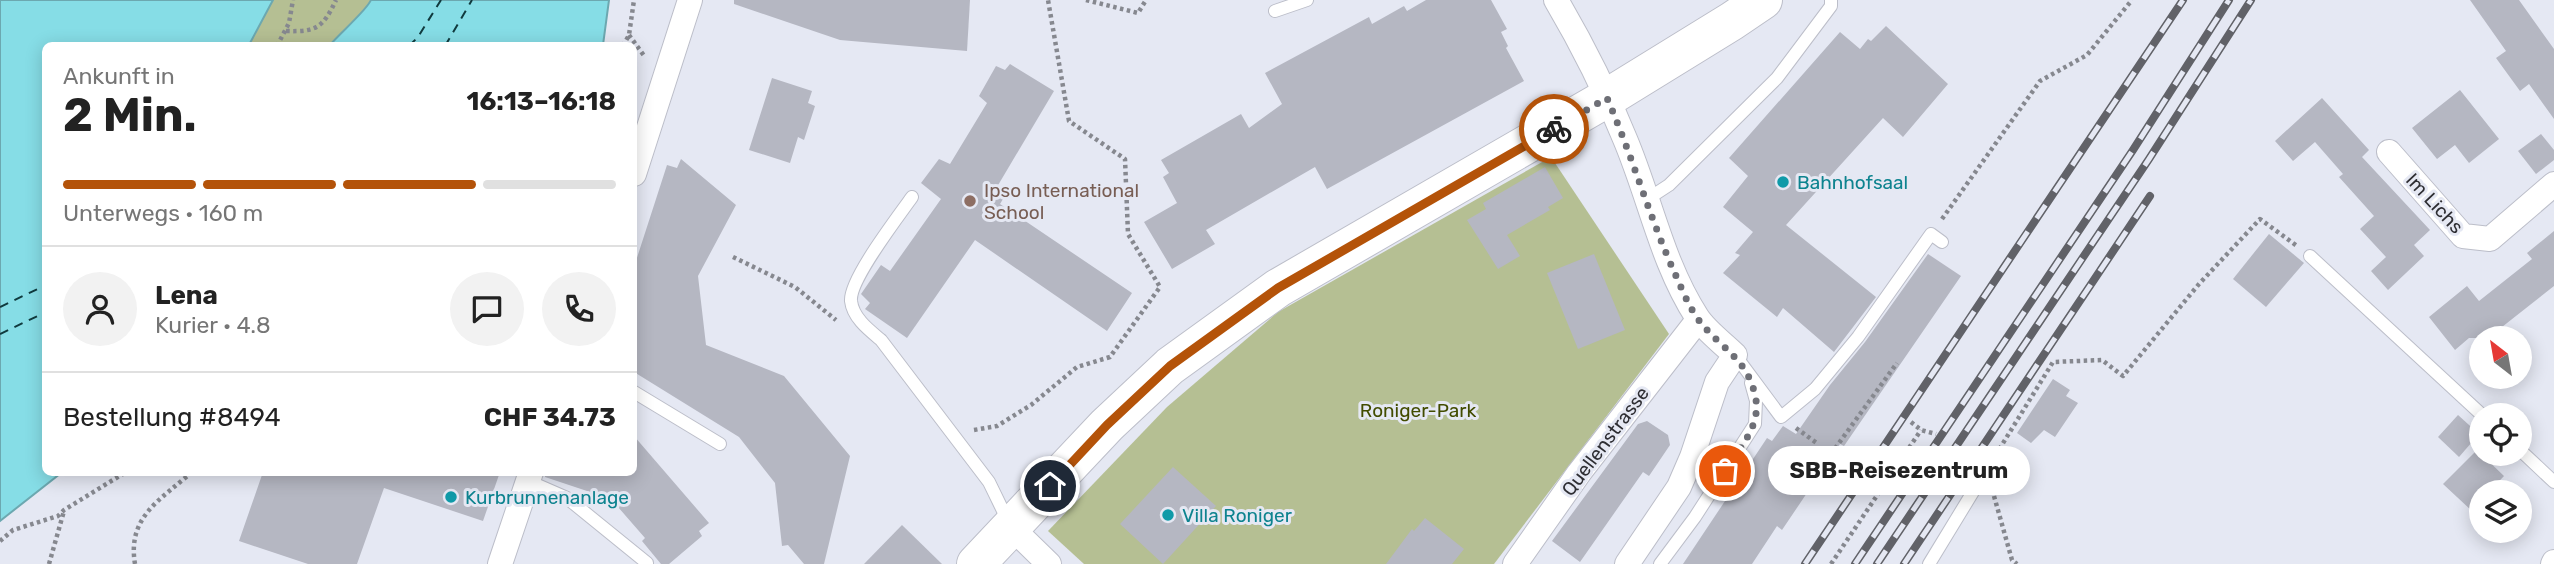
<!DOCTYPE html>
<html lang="de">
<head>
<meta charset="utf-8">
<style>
	:root { --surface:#fff; --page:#f2f2f2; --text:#222; --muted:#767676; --line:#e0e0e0; --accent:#b45309 }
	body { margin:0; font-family:Rubik,sans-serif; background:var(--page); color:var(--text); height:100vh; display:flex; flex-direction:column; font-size:26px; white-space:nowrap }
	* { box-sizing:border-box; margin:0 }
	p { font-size:23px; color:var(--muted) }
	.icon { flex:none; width:38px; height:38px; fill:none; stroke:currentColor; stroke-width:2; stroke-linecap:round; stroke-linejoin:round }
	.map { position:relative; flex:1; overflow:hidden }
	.drawer { position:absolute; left:42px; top:42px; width:595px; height:434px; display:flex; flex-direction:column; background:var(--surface); border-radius:10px; box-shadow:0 4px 18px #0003 }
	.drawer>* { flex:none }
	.needle { width:46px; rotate:329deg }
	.fabs { position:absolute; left:2469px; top:326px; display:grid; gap:14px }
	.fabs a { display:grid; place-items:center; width:63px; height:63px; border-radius:50%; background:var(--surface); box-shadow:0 4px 18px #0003; font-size:35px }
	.pin { position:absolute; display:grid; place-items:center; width:60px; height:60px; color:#fff; margin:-30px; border:4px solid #fff; border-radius:50%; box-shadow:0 2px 7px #0007 }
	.courier { position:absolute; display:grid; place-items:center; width:70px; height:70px; margin:-35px; border:5px solid #b45309; border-radius:50%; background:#fff; color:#222; box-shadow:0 2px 9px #0007 }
	.bubble { position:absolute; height:49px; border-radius:24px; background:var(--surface); box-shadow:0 4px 18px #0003; font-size:23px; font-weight:700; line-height:49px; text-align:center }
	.head em { font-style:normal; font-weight:700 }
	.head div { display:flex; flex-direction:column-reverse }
	.head { display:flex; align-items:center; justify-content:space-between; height:119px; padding:0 21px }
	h1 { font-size:46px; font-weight:700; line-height:52px }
	.bar { display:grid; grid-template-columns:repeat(4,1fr); gap:10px 7px; align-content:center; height:84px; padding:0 21px }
	.bar i { height:9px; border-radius:5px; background:var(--line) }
	.bar .active { background:var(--accent) }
	.bar p { grid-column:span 4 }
	.line { display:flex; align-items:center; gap:18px; padding:0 21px; border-top:2px solid var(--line) }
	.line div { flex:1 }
	.round { display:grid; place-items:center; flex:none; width:74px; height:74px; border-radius:37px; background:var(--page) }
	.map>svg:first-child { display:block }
	.green { fill:#b5bf93 }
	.water { fill:#86dde6; stroke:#6ca8b0; stroke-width:2 }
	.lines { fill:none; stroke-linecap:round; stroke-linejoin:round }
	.ferry { stroke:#103a3e; stroke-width:2; stroke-dasharray:9 7; stroke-linecap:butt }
	.building { fill:#b5b7c2 }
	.service-casing { stroke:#bcbec9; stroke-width:14 }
	.minor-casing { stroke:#bcbec9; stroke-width:26 }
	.primary-casing { stroke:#bcbec9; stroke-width:40 }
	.path { stroke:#86888f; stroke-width:4.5; stroke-dasharray:3.5 3.5; stroke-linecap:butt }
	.service { stroke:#fff; stroke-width:12 }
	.minor { stroke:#fff; stroke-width:24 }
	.primary { stroke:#fff; stroke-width:38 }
	.rail-casing { stroke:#616268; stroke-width:8 }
	.rail { stroke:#e5e8f3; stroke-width:5; stroke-dasharray:16; stroke-linecap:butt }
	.done { stroke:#6e6f76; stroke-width:7; stroke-dasharray:0 12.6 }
	.route { stroke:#b45309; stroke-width:9 }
	.culture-dot { fill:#0f9aa8; stroke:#e5e8f3; stroke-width:2.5 }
	.education-dot { fill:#8d6e63; stroke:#e5e8f3; stroke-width:2.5 }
	.labels { text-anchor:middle; stroke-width:6; stroke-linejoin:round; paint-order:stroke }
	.culture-label { font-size:19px; fill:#0d838f; stroke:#e5e8f3; text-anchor:start }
	.education-label { font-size:19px; fill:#785e54; stroke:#e5e8f3; text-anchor:start }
	.street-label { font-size:19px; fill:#2e2e33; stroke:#e5e8f3 }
	.park-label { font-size:19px; fill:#424c00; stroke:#e5e8f3 }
</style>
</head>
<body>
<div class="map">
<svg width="2554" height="564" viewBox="0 0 2554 564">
	<rect width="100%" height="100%" fill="#e5e8f3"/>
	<g class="green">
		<path d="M273,0h98c-4,10 -32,34 -41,45l-81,1z"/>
		<polygon points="1551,157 1669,334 1494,564 1084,564 1048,531 1167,407 1278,312"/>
	</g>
	<g class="water">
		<polygon points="0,0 273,0 249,45 46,46 46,472 61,473 0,521"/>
		<path d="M371,0h238l-6,45h-273c9,-11 37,-35 41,-45z"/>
	</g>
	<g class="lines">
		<g class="ferry">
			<polyline points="409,46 418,37 441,0"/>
			<polyline points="445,46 472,0"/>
			<polyline points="0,307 46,285"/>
			<polyline points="0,334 46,312"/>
		</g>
	</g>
	<g class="building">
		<polygon points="734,0 970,0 967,51 840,40 734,4"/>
		<polygon points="1426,0 1491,0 1507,29 1501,32 1508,46 1506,48 1524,81 1327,189 1315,167 1206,230 1215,244 1172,269 1144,222 1177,203 1163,177 1169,173 1161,160 1241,114 1249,128 1282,104 1265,73 1369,17 1372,24 1404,6 1407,11"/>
		<polygon points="2470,0 2519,0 2554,49 2554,119 2529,84 2520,91 2496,58 2506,51"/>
		<polygon points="1886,26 1948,84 1903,137 1883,118 1786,225 1876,297 1834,352 1783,308 1777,317 1723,273 1740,255 1735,253 1753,232 1723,207 1748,176 1729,158 1840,32 1860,49 1868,39 1871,41"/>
		<polygon points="1010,64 1054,91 994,192 1003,199 1000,204 1132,293 1107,331 975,240 907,338 865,309 870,303 861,294 881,265 890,271 941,199 921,183 939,159 950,164 987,103 979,96 996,66 1005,70"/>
		<polygon points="772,78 812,91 808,103 815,106 804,140 798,137 790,163 749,150"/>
		<polygon points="2460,90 2499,139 2469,163 2455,145 2437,159 2412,128"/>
		<polygon points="2322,98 2369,150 2362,157 2430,230 2414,245 2424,256 2388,290 2371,271 2386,257 2360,229 2374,216 2339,177 2343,174 2315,142 2293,161 2275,141"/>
		<polygon points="2541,134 2554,150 2554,160 2536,174 2518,151"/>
		<polygon points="681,159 736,205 698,276 706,345 784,376 850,456 824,564 804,564 788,545 782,546 775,483 739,437 634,372 634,267 667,165 677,168"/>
		<polygon points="1545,167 1563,198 1548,207 1550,210 1507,235 1520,256 1498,269 1467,220 1486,209 1483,203"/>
		<polygon points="2554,231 2554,286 2488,338 2469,338 2455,350 2429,317 2467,286 2479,301 2532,259 2527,253"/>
		<polygon points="2269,234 2304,263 2266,307 2233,279"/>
		<polygon points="1594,254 1625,330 1578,349 1547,273"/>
		<polygon points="1928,254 1961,276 1844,446 1840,444 1782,530 1777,526 1752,564 1683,564 1767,438 1772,441 1783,426 1796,434 1830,385 1865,342"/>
		<polygon points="2053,379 2070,390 2066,396 2078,403 2055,437 2044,430 2031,443 2017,433"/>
		<polygon points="2458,415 2479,434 2459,457 2438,437"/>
		<polygon points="1647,421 1668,435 1670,445 1649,476 1643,472 1580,562 1552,541 1638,424"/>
		<polygon points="634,436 709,523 699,531 702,536 669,564 661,564 642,541 645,538 618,507 614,510 602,496 545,477 545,472 634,472"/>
		<polygon points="2477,450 2504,476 2489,492 2482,492 2482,500 2472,511 2443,484"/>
		<polygon points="1173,467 1216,506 1163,564 1120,524"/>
		<polygon points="263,472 500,472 483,521 384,488 357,564 308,564 239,541"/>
		<polygon points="1425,518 1464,549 1452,564 1386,564 1412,529 1414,531"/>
		<polygon points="902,525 942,564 864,564"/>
	</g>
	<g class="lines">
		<g class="service-casing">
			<g id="service">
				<polyline points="1275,11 1307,0"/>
				<path d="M912,197c-14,20 -63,83 -61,104 2,17 18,29 30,39l108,142 19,39"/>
				<polyline points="1646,200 1669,185 1777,78 1831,6 1831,0"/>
				<polyline points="2310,256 2482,415"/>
				<polyline points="1735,355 1781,417 1815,389 1858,337 1931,234 1942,242"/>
				<polyline points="634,392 720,444"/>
				<polyline points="2520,450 2554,482"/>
				<polyline points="528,481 567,498 647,563"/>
				<polyline points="1660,564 1695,517 1755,424 1756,401 1751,383"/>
				<polyline points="1929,564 1982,477"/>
			</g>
		</g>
		<g class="minor-casing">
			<g id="minor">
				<path d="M1556,0c26,44 50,92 69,139 25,59 37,124 72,178 9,14 26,26 38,38l-18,27 -25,75 -13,30 -52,77"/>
				<polyline points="2389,152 2463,236 2490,239 2554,184"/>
				<polyline points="634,174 690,0"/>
				<polyline points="1011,527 1049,564"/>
				<polyline points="500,564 531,472"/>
				<polyline points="1515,564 1579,473 1698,320"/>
				<polyline points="2553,564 2554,562"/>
			</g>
		</g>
		<g class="primary-casing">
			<polyline id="primary" points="976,564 1107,425 1170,366 1278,288 1607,98 1732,21 1763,0"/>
		</g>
		<g class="path">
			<polyline points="1086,0 1138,13 1146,0"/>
			<path d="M286,31c30,1 37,-3 50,-31"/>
			<polyline points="629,35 645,57"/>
			<polyline points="277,46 289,23 293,0"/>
			<polyline points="623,46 629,35 634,0"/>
			<polyline points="1942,219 2040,81 2087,55 2132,0"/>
			<polyline points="733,257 795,287 836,320"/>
			<polyline points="1911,422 1921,430 1936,434"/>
			<polyline points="1796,428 1818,444"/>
			<polyline points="974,430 997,426 1031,405 1077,367 1110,357 1160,287 1128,234 1125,159 1069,121 1048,0"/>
			<polyline points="1831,454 1897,363"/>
			<polyline points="1992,461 2053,362 2102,360 2123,376 2199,284 2260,219 2297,246"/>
			<polyline points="1994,496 2012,560 2017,564"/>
			<polyline points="0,541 13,530 58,516 64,510 126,472"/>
			<polyline points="49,564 64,511"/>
			<path d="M135,564c-8,-47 25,-64 57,-92"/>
			<polyline points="1831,564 1921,430"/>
		</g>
		<use href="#service" class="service"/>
		<use href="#minor" class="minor"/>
		<use href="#primary" class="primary"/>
		<g class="rail-casing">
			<g id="rail">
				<polyline points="1805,564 2183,0"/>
				<polyline points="1855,564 2133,150 2229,0"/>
				<polyline points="1877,564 2149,159 2251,0"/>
				<polyline points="1904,564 2150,196"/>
			</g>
		</g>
		<use href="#rail" class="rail"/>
	</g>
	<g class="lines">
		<path class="done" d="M1554,129l53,-31c24,55 41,114 65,169 8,17 15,37 26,52 22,30 51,39 58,81 4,27 -17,49 -31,71"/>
		<polyline class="route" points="1050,486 1107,425 1170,366 1278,288 1554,129"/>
	</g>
	<g class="culture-dot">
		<circle cx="1783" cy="182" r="7"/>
		<circle cx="451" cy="497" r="7"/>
		<circle cx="1168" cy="515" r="7"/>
	</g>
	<circle class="education-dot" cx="970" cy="201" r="7"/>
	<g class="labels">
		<g class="culture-label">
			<text x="1797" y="189">Bahnhofsaal</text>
			<text x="465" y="504">Kurbrunnenanlage</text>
			<text x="1182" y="522">Villa Roniger</text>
		</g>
		<g class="education-label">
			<text x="984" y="197">Ipso International<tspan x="984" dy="22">School</tspan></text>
		</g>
		<g class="street-label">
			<text transform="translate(2435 203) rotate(47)" y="7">Im Lichs</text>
			<text transform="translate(1605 441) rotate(-53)" y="7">Quellenstrasse</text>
		</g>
		<g class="park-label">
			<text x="1418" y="417">Roniger-Park</text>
		</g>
	</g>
</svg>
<div class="fabs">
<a><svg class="needle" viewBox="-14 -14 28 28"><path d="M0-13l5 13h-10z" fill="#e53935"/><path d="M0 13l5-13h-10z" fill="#767676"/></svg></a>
<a><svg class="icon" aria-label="locate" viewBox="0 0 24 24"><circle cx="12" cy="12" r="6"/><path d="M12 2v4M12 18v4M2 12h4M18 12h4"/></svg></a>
<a><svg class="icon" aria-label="layers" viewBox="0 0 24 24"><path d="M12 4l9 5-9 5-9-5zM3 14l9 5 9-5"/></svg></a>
</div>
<div class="pin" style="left:1725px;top:471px;background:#ea580c"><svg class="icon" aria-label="bag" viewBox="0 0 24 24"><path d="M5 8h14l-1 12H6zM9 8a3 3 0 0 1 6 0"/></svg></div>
<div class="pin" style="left:1050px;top:486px;background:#1f2937"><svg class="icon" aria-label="home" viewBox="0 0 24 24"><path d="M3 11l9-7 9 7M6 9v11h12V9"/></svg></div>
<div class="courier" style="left:1554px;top:129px"><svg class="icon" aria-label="bike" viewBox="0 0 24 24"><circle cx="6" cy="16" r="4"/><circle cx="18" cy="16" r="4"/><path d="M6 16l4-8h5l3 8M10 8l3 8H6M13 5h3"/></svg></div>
<div class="bubble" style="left:1768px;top:446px;width:262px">SBB-Reisezentrum</div>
<section class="drawer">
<div class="head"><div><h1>2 Min.</h1><p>Ankunft in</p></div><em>16:13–16:18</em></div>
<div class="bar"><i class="active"></i><i class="active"></i><i class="active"></i><i></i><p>Unterwegs · 160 m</p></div>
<div class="line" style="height:126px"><a class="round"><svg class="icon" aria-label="person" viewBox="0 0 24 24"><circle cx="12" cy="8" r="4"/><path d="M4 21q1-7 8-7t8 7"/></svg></a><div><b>Lena</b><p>Kurier · 4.8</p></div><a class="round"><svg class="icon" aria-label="chat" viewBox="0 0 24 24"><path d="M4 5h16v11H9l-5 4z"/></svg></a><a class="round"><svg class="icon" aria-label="phone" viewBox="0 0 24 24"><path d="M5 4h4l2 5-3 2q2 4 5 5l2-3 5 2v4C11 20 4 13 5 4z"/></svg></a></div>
<div class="line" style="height:91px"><div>Bestellung #8494</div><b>CHF 34.73</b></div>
</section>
</div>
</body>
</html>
